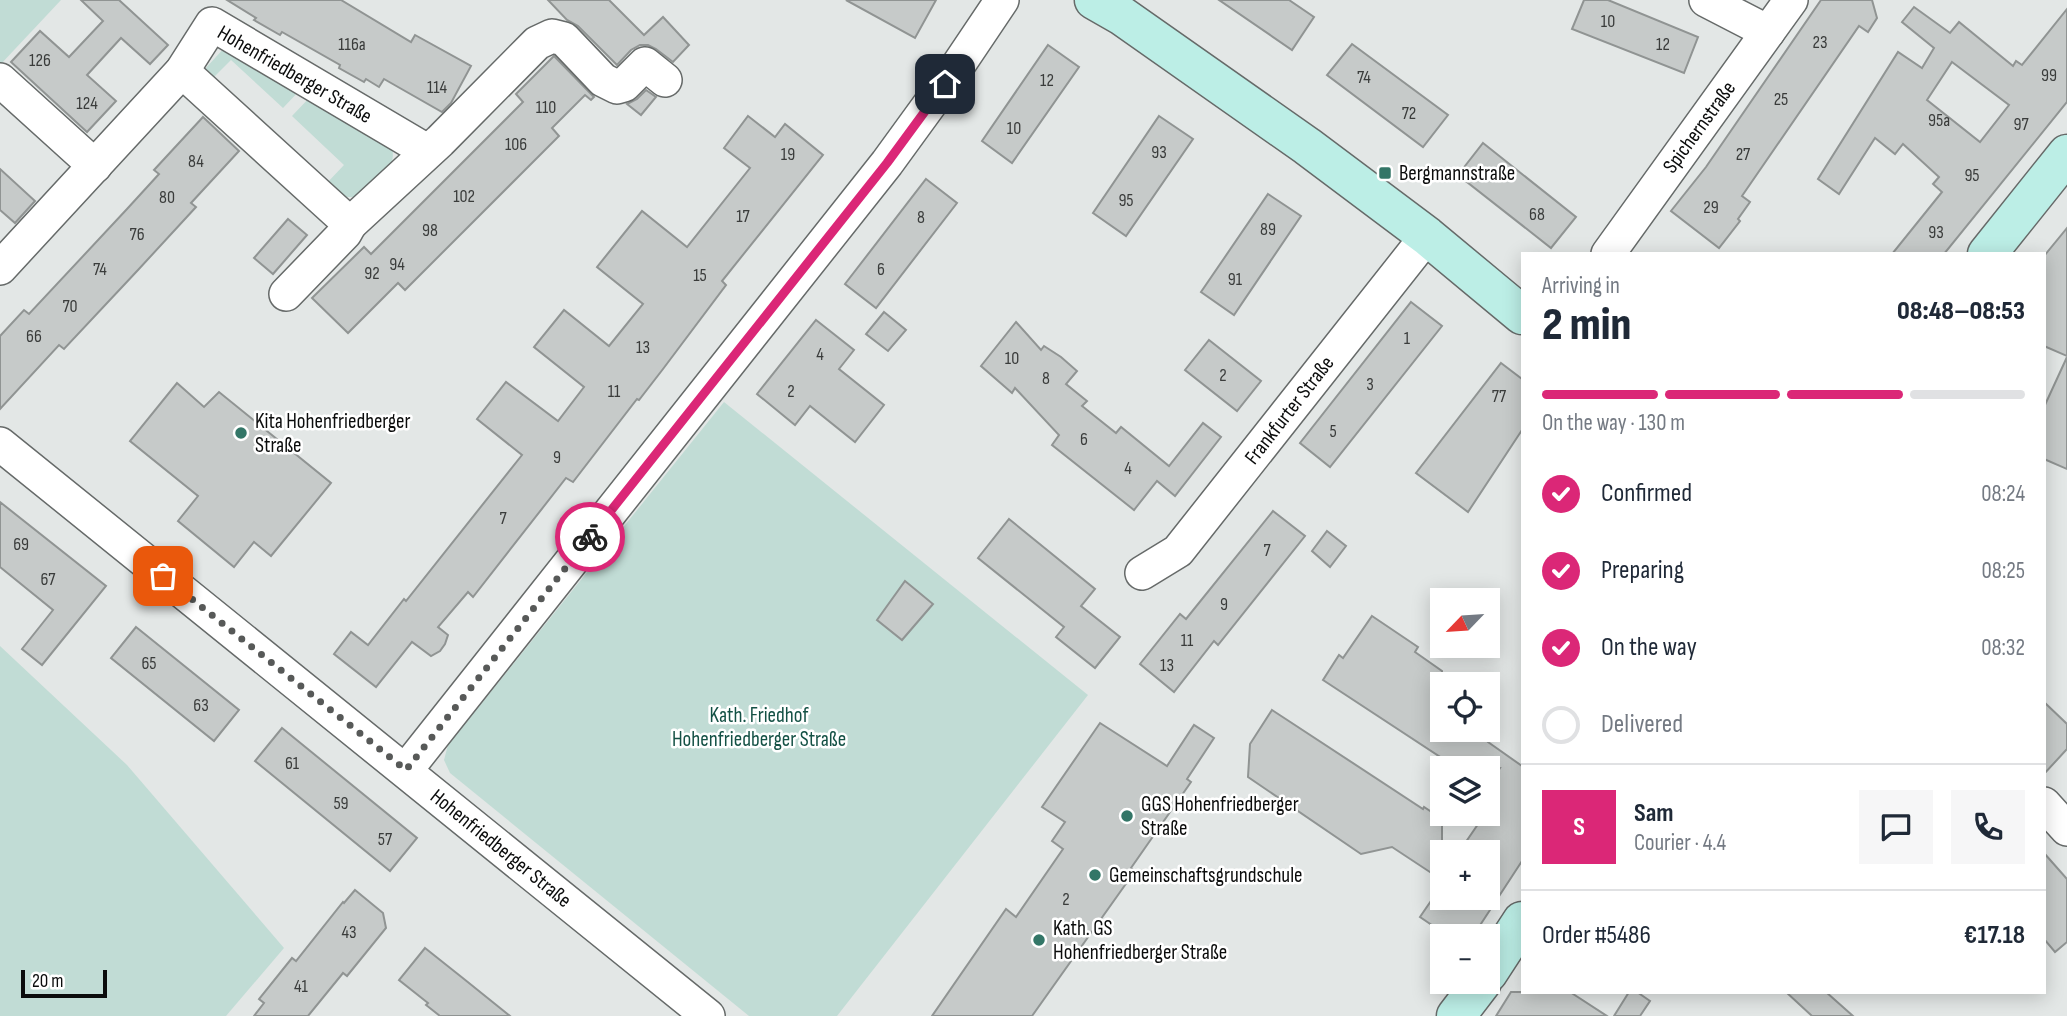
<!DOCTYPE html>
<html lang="en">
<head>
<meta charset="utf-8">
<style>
	:root { --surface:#fff; --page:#f6f6f7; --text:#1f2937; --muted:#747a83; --line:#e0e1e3; --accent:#db2777 }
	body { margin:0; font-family:"Sofia Sans Condensed",sans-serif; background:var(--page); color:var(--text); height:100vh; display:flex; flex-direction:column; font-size:26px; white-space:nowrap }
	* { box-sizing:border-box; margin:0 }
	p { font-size:23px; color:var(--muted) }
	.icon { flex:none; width:38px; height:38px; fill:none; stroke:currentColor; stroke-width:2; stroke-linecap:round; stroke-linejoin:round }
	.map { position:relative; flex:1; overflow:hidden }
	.details { position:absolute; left:1521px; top:252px; width:525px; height:742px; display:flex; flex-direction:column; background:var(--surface); border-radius:0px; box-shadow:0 4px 18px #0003 }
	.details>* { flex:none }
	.needle { width:46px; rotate:245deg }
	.controls { position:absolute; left:1430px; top:588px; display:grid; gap:14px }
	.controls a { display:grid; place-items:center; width:70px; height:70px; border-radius:0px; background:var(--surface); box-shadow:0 4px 18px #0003; font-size:35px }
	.scale { position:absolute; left:21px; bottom:18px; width:86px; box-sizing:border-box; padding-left:7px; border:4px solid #0b0c0c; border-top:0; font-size:19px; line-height:24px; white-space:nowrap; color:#0b0c0c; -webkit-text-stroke:5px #fff; paint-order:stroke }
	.pin { position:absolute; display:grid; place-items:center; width:60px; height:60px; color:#fff; margin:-30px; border-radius:14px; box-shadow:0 4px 10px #0006 }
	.courier { position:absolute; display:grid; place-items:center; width:70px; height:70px; margin:-35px; border:5px solid #db2777; border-radius:50%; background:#fff; color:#222; box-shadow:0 2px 9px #0007 }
	.headline em { font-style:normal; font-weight:800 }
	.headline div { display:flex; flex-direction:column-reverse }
	.headline { display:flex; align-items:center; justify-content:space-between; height:119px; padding:0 21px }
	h1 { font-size:46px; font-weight:800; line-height:52px }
	.bar { display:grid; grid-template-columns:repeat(4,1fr); gap:10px 7px; align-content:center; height:84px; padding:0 21px }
	.bar i { height:9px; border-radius:5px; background:var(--line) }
	.bar .on { background:var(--accent) }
	.bar p { grid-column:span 4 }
	.line { display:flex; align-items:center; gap:18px; padding:0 21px; border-top:2px solid var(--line) }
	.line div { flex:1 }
	.round { display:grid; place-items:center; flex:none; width:74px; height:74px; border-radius:0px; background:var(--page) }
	ol { padding:0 21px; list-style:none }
	li { display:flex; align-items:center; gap:21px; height:77px }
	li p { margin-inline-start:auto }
	li .icon { padding:7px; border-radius:50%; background:var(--accent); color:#fff; stroke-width:4 }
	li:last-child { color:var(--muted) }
	li i { width:38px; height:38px; border:4px solid var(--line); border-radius:50% }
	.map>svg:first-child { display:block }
	.green { fill:#c1dcd5 }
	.building { fill:#c6cac9; stroke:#909493; stroke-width:2; fill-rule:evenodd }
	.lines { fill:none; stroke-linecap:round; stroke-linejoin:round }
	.street-casing { stroke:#666a69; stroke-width:36 }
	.secondary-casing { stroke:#666a69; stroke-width:41 }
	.street { stroke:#fff; stroke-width:33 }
	.secondary { stroke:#bceee6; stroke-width:38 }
	.done { stroke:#575958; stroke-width:7; stroke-dasharray:0 12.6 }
	.route { stroke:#db2777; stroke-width:9 }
	.poi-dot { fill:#337667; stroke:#fff; stroke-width:2.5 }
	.labels { text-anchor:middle; stroke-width:5; stroke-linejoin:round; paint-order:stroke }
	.number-label { font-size:18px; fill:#3a3c3b }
	.street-label { font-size:21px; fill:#0b0c0c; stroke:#fff }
	.poi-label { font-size:21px; fill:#0b0c0c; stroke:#fff; text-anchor:start }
	.park-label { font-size:21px; fill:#145145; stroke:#fff }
</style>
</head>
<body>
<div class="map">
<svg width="2067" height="1016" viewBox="0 0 2067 1016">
	<rect width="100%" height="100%" fill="#e3e7e6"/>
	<g class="green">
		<polygon points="0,0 61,0 0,65"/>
		<polygon points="226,46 301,89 283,108 231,60 213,78 204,70"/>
		<path d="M312,95l80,53c6,22 -19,36 -33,49h-18l-15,-13 18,-19 -52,-49z"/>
		<polygon points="724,402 1088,695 837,1016 749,1016 450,773 444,760 448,745"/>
		<polygon points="0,646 127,765 284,948 226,1016 0,1016"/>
	</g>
	<g class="building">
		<polygon points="81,0 119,0 168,45 150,64 121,38 87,75 116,101 87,132 11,62 40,31 69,57 103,21"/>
		<polygon points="227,0 341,0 411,42 415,35 471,66 451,103 442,112 384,79 379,87 366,79 364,82 339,68 340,65 282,32 280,35 254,20 256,18"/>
		<polygon points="548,0 609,0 644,35 663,17 689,45 673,62 656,49 648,45 640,45 631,50 617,65 578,26 567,20"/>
		<polygon points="846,0 936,0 915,38"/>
		<polygon points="1219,0 1289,0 1314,17 1292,50"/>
		<polygon points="1584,0 1608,0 1698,37 1684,73 1572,29"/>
		<polygon points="1821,0 1872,0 1877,18 1868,32 1859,26 1742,196 1750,202 1738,219 1740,221 1719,248 1671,211 1706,167"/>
		<path d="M1914,7l36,26 9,-11 54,44 3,-5 6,4 45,-56v93l-123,152h-52l50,-62 -9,-8 6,-7 -36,-33 -8,10 -20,-16 -36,56 -21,-15 80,-127 24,16 12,-20 -32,-26zM1952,62l57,43 -29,37 -53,-42z"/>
		<polygon points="1352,44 1448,115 1423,147 1327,75"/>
		<polygon points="1048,45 1079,67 1012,163 982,141"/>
		<polygon points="554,56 594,97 591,100 585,95 552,128 559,136 405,290 398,283 348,333 312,298 364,247 371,254 523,102 516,94"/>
		<polygon points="646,90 656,97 641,115 627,104 637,99"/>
		<polygon points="748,116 775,137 785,124 823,155 722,281 726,285 663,369 639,400 637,399 573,482 566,478 473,597 468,592 438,627 448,635 445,644 440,651 431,656 412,642 376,687 334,654 351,632 368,645 404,599 406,601 522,455 477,419 506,382 558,421 584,387 534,347 564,310 609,346 643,304 597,267 642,211 687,247 750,168 724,148"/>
		<polygon points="1159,116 1193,139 1126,236 1093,213"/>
		<polygon points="203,117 239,151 191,203 196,207 138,270 64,349 59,345 0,409 0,336 24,310 29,314 127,209 159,174 154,170"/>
		<polygon points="1483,143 1576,217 1551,248 1458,175"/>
		<polygon points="0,169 35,201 15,223 0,210"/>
		<polygon points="926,179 957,203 876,308 845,284"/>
		<polygon points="1268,194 1301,216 1234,315 1201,292"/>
		<polygon points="288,219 307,235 273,274 254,258"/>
		<polygon points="2067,228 2067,356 2044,346 2044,256"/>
		<polygon points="1411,302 1442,326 1330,467 1300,443"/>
		<polygon points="884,312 906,330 888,351 866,334"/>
		<polygon points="816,320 854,350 839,369 884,405 855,442 810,406 795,425 757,394"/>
		<polygon points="1016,322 1041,350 1044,346 1061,357 1077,371 1066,384 1087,401 1082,406 1116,433 1121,427 1169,466 1203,423 1221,437 1175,496 1157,481 1134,510 1052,445 1059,435 1015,388 1012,393 981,366"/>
		<polygon points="1209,340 1261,381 1237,411 1185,370"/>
		<polygon points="2067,357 2067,469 2044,459 2044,407"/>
		<polygon points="1501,363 1522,379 1522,430 1468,512 1416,473"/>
		<polygon points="177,383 204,407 219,392 331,483 271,556 254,542 234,567 178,521 198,496 130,441"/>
		<polygon points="0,502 106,586 42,665 22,649 53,610 0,567"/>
		<polygon points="1273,511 1305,536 1218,645 1214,641 1174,692 1140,664 1180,614 1186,619"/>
		<polygon points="1009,519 1095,589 1081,606 1120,637 1095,668 1056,637 1064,627 978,558"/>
		<polygon points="1327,531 1346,546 1330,567 1312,551"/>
		<polygon points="905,581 933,604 902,640 877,620"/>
		<polygon points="1372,616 1418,647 1415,652 1442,671 1442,730 1495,730 1488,742 1522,766 1522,861 1473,936 1448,936 1420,917 1433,898 1488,898 1488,852 1459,852 1485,814 1488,814 1488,809 1496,797 1488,791 1488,788 1500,768 1457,768 1323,680 1339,655 1343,658"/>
		<polygon points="136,627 239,710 214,741 111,658"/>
		<polygon points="2044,702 2067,724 2067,749 2044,774"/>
		<polygon points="1272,710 1423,809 1424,807 1442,819 1442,880 1392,847 1361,854 1248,777 1250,744"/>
		<polygon points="1100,723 1167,766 1194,725 1214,738 1187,779 1191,782 1131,868 1135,871 1032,1016 932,1016 1006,909 1016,917 1063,849 1052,841 1065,822 1042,807"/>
		<polygon points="282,728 417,838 390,871 255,761"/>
		<polygon points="2044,853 2067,879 2067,942 2055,952 2044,939"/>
		<polygon points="355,890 383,913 386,928 347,976 343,973 308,1016 254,1016 264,1003 259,999 292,958 296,961 343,902 344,903"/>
		<polygon points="425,948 464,979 510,1016 440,1016 426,1005 428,1003 399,980"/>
		<polygon points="1511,992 1570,992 1607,1016 1496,1016"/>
		<polygon points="1629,992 1637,992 1650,1001 1640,1016 1614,1016"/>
		<polygon points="1786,992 1826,992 1853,1016 1812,1016"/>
	</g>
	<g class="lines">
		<g class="street-casing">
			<g id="street">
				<polyline points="1706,0 1768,32"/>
				<polyline points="182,71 350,224 440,141 537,43 552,36 564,39 603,80 617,87 624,85 645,64 665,80"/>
				<polyline points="0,80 95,166"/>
				<polyline points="1608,254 1791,0"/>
				<polyline points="0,268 182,71 212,24 427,151"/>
				<polyline points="286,294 345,233 350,224"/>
				<polyline points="0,444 708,1016"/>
				<polyline points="1142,573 1178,551 1427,236"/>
				<polyline points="406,770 887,163 959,64 1002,0"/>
				<polyline points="2044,804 2067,829"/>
			</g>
		</g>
		<g class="secondary-casing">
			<g id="secondary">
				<polyline points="1094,0 1122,16 1307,146 1427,236 1522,315"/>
				<polyline points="1987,254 2067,154"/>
				<polyline points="1488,973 1522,921"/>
				<polyline points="1456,1016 1482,982"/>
			</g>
		</g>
		<use href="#street" class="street"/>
		<use href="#secondary" class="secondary"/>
	</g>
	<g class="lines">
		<polyline class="done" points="163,576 406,770 590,537"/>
		<polyline class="route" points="590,537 887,163 945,84"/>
	</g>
	<g class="poi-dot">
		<rect x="1378" y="166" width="14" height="14" rx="3.5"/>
		<circle cx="241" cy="433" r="7"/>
		<circle cx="1127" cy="816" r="7"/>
		<circle cx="1095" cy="875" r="7"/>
		<circle cx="1039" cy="940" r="7"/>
	</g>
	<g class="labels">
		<g class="number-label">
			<text x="1608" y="27">10</text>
			<text x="1820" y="48">23</text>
			<text x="352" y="50">116a</text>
			<text x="1663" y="50">12</text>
			<text x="40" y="66">126</text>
			<text x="2049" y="81">99</text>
			<text x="1364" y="83">74</text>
			<text x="1047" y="86">12</text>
			<text x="437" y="93">114</text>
			<text x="1781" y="105">25</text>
			<text x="87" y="109">124</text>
			<text x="546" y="113">110</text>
			<text x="1409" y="119">72</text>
			<text x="1939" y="126">95a</text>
			<text x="2021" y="130">97</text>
			<text x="1014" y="134">10</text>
			<text x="516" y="150">106</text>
			<text x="1159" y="158">93</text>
			<text x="788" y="160">19</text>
			<text x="1743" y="160">27</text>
			<text x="196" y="167">84</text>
			<text x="1972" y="181">95</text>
			<text x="464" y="202">102</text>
			<text x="167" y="203">80</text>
			<text x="1126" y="206">95</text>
			<text x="1711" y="213">29</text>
			<text x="1537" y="220">68</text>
			<text x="743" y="222">17</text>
			<text x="921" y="223">8</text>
			<text x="1268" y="235">89</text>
			<text x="430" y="236">98</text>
			<text x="1936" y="238">93</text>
			<text x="137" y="240">76</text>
			<text x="397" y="270">94</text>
			<text x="100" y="275">74</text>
			<text x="881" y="275">6</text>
			<text x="372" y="279">92</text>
			<text x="700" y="281">15</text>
			<text x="1235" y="285">91</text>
			<text x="70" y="312">70</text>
			<text x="34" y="342">66</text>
			<text x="1407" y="344">1</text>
			<text x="643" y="353">13</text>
			<text x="820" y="360">4</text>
			<text x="1012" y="364">10</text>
			<text x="1223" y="381">2</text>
			<text x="1046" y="384">8</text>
			<text x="1370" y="390">3</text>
			<text x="614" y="397">11</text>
			<text x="791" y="397">2</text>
			<text x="1499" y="402">77</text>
			<text x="1333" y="437">5</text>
			<text x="1084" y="445">6</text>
			<text x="557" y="463">9</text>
			<text x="1128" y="474">4</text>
			<text x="503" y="524">7</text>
			<text x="21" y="550">69</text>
			<text x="1267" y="556">7</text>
			<text x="48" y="585">67</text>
			<text x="1224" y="610">9</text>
			<text x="1187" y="646">11</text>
			<text x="149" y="669">65</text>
			<text x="1167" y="671">13</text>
			<text x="201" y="711">63</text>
			<text x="292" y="769">61</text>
			<text x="341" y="809">59</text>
			<text x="385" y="845">57</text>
			<text x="1066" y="905">2</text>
			<text x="349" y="938">43</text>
			<text x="301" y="992">41</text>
		</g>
		<g class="street-label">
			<text transform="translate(295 74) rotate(30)" y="7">Hohenfriedberger Straße</text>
			<text transform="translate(1699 127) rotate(-54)" y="7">Spichernstraße</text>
			<text transform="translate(1289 410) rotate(-52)" y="7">Frankfurter Straße</text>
			<text transform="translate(501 848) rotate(39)" y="7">Hohenfriedberger Straße</text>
		</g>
		<g class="poi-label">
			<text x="1399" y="180">Bergmannstraße</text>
			<text x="255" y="428">Kita Hohenfriedberger<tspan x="255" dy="24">Straße</tspan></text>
			<text x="1141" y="811">GGS Hohenfriedberger<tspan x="1141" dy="24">Straße</tspan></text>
			<text x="1109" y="882">Gemeinschaftsgrundschule</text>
			<text x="1053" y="935">Kath. GS<tspan x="1053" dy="24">Hohenfriedberger Straße</tspan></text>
		</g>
		<g class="park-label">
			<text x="759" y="722">Kath. Friedhof<tspan x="759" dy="24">Hohenfriedberger Straße</tspan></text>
		</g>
	</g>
</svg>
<div class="controls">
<a><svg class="needle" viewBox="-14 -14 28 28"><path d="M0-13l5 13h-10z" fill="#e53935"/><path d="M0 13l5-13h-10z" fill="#747a83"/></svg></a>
<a><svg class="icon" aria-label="locate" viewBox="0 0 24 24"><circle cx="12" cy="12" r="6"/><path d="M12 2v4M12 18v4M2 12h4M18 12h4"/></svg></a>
<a><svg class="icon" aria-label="layers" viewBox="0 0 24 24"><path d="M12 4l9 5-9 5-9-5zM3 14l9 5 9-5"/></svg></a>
<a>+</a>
<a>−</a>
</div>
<div class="scale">20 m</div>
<div class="pin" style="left:163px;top:576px;background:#ea580c"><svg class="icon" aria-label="bag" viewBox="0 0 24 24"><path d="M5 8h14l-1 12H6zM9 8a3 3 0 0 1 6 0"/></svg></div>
<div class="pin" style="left:945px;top:84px;background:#1f2937"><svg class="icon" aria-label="home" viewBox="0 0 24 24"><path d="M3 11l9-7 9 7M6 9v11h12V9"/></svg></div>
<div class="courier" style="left:590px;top:537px"><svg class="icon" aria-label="bike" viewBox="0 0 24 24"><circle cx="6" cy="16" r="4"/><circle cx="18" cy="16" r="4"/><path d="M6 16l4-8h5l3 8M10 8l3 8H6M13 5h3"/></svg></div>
<section class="details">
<div class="headline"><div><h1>2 min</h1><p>Arriving in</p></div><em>08:48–08:53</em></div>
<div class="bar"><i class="on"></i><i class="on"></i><i class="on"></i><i></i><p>On the way · 130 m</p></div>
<ol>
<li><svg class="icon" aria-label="check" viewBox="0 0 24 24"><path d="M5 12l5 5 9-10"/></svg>Confirmed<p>08:24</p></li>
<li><svg class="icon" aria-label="check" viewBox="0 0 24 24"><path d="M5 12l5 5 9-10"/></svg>Preparing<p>08:25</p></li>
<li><svg class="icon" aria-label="check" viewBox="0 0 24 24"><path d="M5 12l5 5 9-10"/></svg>On the way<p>08:32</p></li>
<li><i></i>Delivered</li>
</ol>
<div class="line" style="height:126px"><b class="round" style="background:var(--accent);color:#fff">S</b><div><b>Sam</b><p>Courier · 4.4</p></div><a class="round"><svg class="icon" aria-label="chat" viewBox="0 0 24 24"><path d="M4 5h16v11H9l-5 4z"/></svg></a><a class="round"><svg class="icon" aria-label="phone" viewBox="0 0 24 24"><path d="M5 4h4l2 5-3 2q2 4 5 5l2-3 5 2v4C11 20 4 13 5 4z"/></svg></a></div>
<div class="line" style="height:91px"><div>Order #5486</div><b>€17.18</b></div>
</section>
</div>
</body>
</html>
